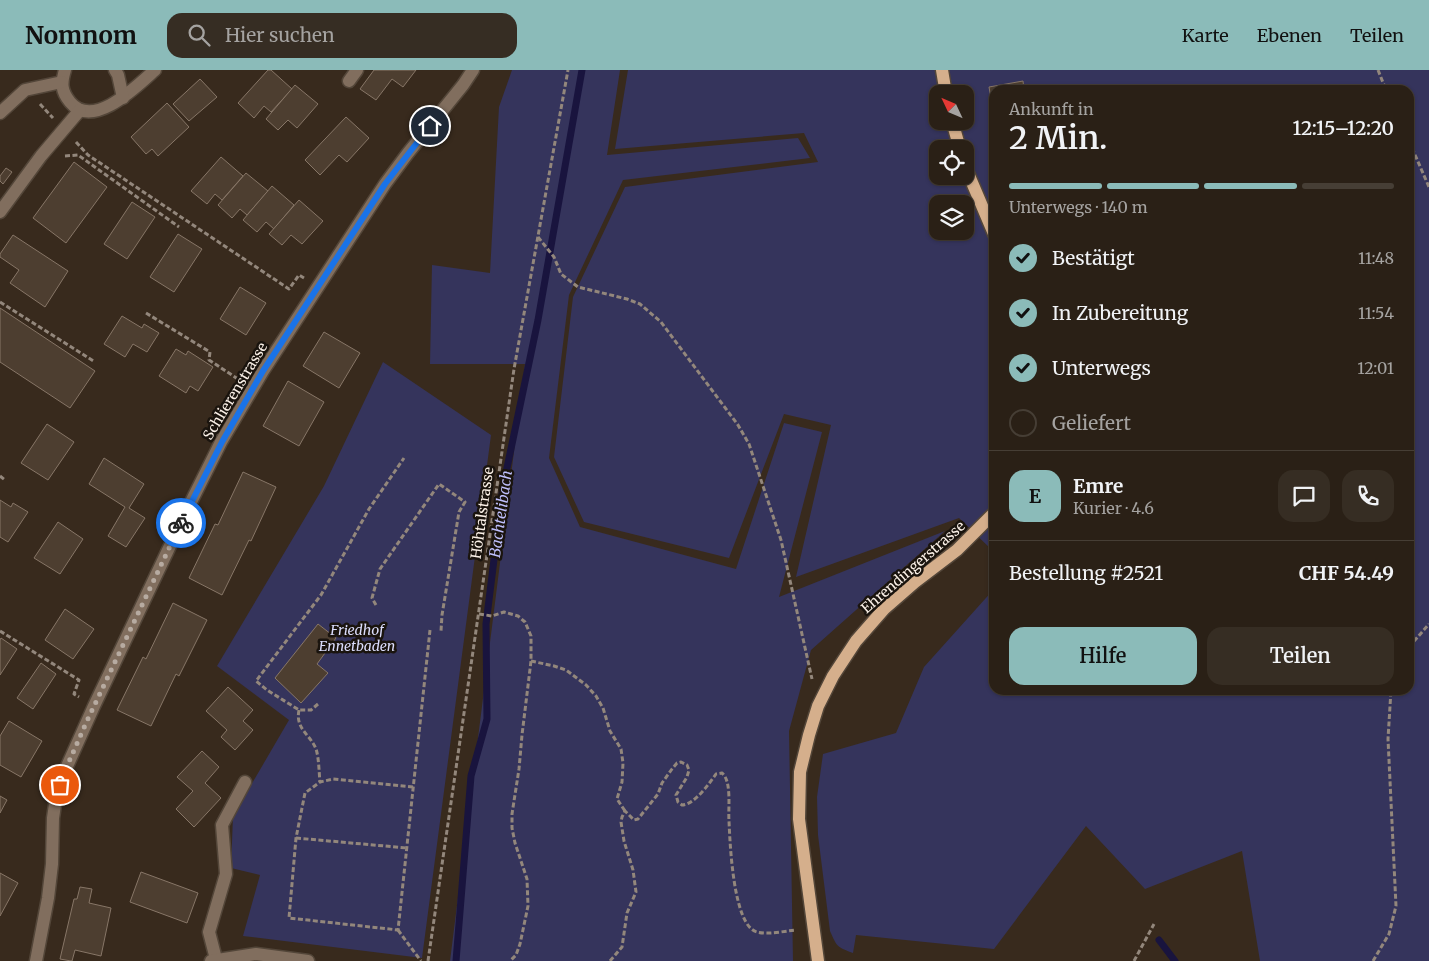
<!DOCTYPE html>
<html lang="de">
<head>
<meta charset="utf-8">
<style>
	:root { --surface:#2a2016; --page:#362d23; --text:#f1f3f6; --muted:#a5a3a1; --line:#463e35; --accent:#8bbbb9 }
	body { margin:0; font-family:Merriweather,serif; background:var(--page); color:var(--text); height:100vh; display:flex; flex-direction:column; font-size:19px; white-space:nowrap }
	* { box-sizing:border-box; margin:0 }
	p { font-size:16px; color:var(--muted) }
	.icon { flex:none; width:28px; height:28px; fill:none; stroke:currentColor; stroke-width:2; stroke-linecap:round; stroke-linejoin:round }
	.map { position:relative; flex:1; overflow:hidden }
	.sheet { position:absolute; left:989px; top:15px; width:425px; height:610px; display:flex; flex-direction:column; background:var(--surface); border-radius:15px; box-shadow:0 1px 4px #0004,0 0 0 1px var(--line) }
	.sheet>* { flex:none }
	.needle { width:32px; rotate:314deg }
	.controls { position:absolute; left:929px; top:15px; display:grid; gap:10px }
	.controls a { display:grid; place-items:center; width:45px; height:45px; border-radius:10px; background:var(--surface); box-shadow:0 1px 4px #0004,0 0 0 1px var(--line); font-size:25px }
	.pin { position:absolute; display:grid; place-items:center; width:42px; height:42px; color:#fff; margin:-21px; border:2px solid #fff; border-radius:50%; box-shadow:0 1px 5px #0007 }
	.courier { position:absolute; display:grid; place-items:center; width:50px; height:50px; margin:-25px; border:4px solid #1a73e8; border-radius:50%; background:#fff; color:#222; box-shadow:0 1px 6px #0007 }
	.headline em { font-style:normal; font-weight:600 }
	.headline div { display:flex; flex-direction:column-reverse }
	.headline { display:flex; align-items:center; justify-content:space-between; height:85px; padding:0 20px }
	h1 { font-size:32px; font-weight:600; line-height:38px }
	.bar { display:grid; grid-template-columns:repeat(4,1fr); gap:8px 5px; align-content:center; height:60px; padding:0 20px }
	.bar i { height:6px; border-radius:4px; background:var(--line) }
	.bar .selected { background:var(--accent) }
	.bar p { grid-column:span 4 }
	.line { display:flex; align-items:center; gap:12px; padding:0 20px; border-top:1px solid var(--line) }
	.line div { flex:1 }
	.round { display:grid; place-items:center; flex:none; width:52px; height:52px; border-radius:15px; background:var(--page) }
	ol { padding:0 20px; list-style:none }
	li { display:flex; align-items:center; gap:15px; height:55px }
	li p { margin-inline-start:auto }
	li .icon { padding:5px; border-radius:50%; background:var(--accent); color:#111; stroke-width:4 }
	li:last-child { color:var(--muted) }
	li i { width:28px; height:28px; border:2px solid var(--line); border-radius:50% }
	.primary-button { display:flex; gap:10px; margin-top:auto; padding:10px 20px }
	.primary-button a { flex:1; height:58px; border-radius:15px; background:var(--accent); color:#111; font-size:20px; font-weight:600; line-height:58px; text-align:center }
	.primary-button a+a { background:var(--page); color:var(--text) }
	header { display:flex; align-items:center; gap:30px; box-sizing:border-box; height:70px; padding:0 25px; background:var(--accent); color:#111 }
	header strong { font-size:24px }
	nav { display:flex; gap:28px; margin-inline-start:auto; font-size:18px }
	.search { width:350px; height:45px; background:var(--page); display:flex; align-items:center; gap:12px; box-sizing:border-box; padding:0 18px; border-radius:15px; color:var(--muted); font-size:19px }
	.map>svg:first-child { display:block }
	.green { fill:#35345c; fill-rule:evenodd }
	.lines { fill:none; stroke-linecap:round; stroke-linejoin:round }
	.stream { stroke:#19143e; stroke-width:7 }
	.building { fill:#4d3e30; stroke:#877667 }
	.minor-casing { stroke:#534639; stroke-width:15 }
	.major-casing { stroke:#534639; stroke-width:15 }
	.path { stroke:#93877c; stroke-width:3; stroke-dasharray:5 2.5; stroke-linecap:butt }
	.minor { stroke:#816e5e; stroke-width:12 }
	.major { stroke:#d5af8c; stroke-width:12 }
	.done { stroke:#b7aba1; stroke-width:5; stroke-dasharray:0 9 }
	.route { stroke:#1a73e8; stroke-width:6 }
	.labels { text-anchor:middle; stroke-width:5; stroke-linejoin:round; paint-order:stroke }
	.street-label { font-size:14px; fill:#fbf1e8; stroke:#1a140e }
	.park-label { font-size:14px; font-style:italic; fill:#dadcfb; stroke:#1a140e }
	.water-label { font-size:15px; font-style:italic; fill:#bfc0fd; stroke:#1a140e }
</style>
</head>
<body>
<header>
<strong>Nomnom</strong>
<div class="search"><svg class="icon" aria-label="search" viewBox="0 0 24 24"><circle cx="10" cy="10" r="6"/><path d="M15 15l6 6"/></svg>Hier suchen</div>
<nav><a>Karte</a><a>Ebenen</a><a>Teilen</a></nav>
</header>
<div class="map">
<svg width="1429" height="891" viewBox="0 0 1429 891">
	<rect width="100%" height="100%" fill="#382a1d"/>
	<g class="green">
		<polygon points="512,0 620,0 607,85 798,68 810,88 623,110 569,225 549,388 580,457 736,499 784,353 822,362 779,527 945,461 811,580 789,661 793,891 450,891 525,294 430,294 432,195 490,203 499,37"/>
		<path d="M628,0h801v891h-169l-18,-110 -97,38 -59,-63 -92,123 -138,-14 -3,18c-16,-6 -16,-6 -23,-22l-12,-96 -1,-38 6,-43 73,-21 28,-66 70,-78v101h415v-600h-415v462l-35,-34 -163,59 35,-152 -47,-11 -55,144 -145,-36 -30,-65 19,-160 52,-110 193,-25 -14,-29 -189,16zM938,24h27v27h-27zM938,79h27v27h-27zM938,134h27v27h-27z"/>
		<polygon points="383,292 491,365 422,888 243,866 260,805 231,798 233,746 289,650 217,596 324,416"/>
	</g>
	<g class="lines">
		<g class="stream">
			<polyline points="1159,870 1175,891"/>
			<polyline points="456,891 471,706 487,649 486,554 503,417 538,250 582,0"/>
		</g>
	</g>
	<g class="building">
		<polygon points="268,0 271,0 292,19 271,42 264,36 254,48 238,33"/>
		<polygon points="374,0 416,0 403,17 392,9 376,30 360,19"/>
		<polygon points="200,9 217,27 189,51 173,34"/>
		<polygon points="1023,11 1024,20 994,20 994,46 989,17"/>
		<polygon points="295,15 318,34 297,58 288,50 278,60 266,49"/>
		<polygon points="167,33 189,57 158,86 152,79 146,84 131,67"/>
		<polygon points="346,47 369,68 347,92 339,85 320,105 305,90"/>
		<polygon points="221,87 243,106 222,130 215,124 207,134 191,121"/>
		<polygon points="74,92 107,117 66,173 33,148"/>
		<polygon points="6,98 12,102 3,114 0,111 0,106"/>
		<polygon points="246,103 268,121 247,145 240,139 232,148 218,135"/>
		<polygon points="272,116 294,135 274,159 266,152 257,162 243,150"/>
		<polygon points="299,130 323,151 302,174 291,165 282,175 269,164"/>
		<polygon points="132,132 155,147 127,189 104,174"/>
		<polygon points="178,164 202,179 174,222 150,207"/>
		<polygon points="13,165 68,201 45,237 10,213 19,200 0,187 0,184"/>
		<polygon points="240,217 266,233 246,265 220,249"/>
		<polygon points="0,238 95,301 70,338 0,292"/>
		<polygon points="122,246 142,258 144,254 159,263 147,282 133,274 125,287 104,274"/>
		<polygon points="324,262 360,283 339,318 303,296"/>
		<polygon points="176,279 186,285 188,281 213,297 198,321 190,316 186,323 159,306"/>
		<polygon points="288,311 324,332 299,376 263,356"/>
		<polygon points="47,354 74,372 48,410 21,393"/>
		<polygon points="104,388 144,414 129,438 145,448 126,477 108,466 125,437 89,414"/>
		<polygon points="243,402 276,417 251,471 249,470 222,525 189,508 215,454 218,455"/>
		<polygon points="0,430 11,437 13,433 28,442 8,472 0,467"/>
		<polygon points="58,452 83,469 60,504 34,488"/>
		<polygon points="173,533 207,550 179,606 176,604 151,656 117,640 143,587 146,589"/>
		<polygon points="65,539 94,559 73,589 45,570"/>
		<polygon points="318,554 336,568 317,594 328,603 301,633 275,608"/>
		<polygon points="1,568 17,579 0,605 0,570"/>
		<polygon points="41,593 56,604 33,639 17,628"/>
		<polygon points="228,617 253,640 243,651 253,660 235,680 221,667 227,660 206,641"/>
		<polygon points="9,651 42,671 21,707 0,695 0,666"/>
		<polygon points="202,681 219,697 205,713 221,728 194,757 176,739 193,721 177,707"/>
		<polygon points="0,726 7,730 0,743"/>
		<polygon points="141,802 198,823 187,853 130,832"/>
		<polygon points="0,803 18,813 0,846"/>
		<polygon points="80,817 92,819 89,833 111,838 101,886 75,880 72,891 71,891 60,889 74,829 77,829"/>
	</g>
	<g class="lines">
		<g class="minor-casing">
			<g id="minor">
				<path d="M65,0c-4,13 -4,21 5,32 23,29 68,-17 85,-32"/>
				<polyline points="115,0 118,5 123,28"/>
				<polyline points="349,11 357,0"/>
				<polyline points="0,43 25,20 62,12"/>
				<polyline points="0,142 41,86 80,40"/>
				<polyline points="216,889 209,862 226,804 222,755 245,712"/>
				<polyline points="36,891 48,828 52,794 53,748 56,728 64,703 94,636 188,438 221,372 263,301 385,114 408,83 463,15 473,0"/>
				<polyline points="211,891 256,884 308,891"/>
			</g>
		</g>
		<g class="major-casing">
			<g id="major">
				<polyline points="942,0 946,24"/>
				<polyline points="952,51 960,79"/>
				<polyline points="965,96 994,164"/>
				<polyline points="818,891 799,749 800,702 809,665 818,636 833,606 856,571 884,539 915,512 957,480 994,443"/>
			</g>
		</g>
		<g class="path">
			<polyline points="1378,0 1386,20"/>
			<polyline points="40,34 53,48"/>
			<polyline points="1409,71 1429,117"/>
			<polyline points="76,72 88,85 289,219 299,205 304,208"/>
			<polyline points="65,86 78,85 179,157"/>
			<polyline points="538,167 554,187 561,204 578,217 627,229 640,234 661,252 738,355 749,374 781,470 812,609"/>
			<polyline points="0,232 95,292"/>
			<polyline points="146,243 210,282 209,290 238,309"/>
			<polyline points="0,406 5,410"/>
			<polyline points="376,535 372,528 380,499 439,414 465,432 459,442 442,545 441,561"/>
			<polyline points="479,544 492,546 504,542 518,546 525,552 531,566 531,591 522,665 519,699 512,744 512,758 515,773 527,809 528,836 520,874 516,885 510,891"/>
			<polyline points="0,561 79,610 74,624 79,627"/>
			<polyline points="1409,577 1429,554"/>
			<polyline points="531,591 554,596 566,600 586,615 596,626 603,638 610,661 621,679 623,693 622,712 617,729 625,741"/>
			<polyline points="318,634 311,640 299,640 267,620 256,611 321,525 369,439 404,388"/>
			<path d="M299,640c-4,19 11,24 17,39 3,9 3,24 4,33"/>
			<polyline points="413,717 333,709 320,712 305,723 296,768 289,848 398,860 430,560"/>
			<polyline points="296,768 407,778"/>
			<polyline points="398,860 421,891"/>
			<polyline points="428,891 514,299 568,0"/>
			<path d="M610,891l12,-14 5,-34 9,-21 -3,-22 -9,-29 -3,-19 1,-5 3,-6 9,9 4,-1 20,-25 4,-11 10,-14 5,-6 4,-1 6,3 2,5 -2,7 -11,18 2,7 4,3c12,0 27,-21 34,-31l6,-1c10,8 6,36 7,48 1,22 4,105 28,111 12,3 27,-1 39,-2"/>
			<polyline points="1134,891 1154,854"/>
			<polyline points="1373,891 1389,864 1396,836 1388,669 1391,620"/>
		</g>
		<use href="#minor" class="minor"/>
		<use href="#major" class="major"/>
	</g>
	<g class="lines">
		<polyline class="done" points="60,715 64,703 86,653 181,453"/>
		<polyline class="route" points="181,453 222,372 263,301 385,114 430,56"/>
	</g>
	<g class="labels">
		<g class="street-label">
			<text transform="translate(235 321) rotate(-59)" y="5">Schlierenstrasse</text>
			<text transform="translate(482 443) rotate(-82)" y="5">Höhtalstrasse</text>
			<text transform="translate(913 497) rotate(-41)" y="5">Ehrendingerstrasse</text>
		</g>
		<g class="park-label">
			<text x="357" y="565">Friedhof<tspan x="357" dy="16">Ennetbaden</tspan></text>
		</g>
		<g class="water-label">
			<text transform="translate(501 444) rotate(-82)" y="5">Bachtelibach</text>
		</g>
	</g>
</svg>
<div class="controls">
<a><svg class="needle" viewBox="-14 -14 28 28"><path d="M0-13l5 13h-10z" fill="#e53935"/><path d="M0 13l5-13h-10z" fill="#a5a3a1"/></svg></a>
<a><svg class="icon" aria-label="locate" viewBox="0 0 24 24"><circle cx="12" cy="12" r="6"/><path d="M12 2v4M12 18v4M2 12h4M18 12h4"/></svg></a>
<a><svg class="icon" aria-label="layers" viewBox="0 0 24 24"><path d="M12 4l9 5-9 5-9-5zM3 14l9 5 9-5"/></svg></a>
</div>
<div class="pin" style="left:60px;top:715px;background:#ea580c"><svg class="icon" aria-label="bag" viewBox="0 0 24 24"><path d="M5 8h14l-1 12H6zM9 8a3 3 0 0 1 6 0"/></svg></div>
<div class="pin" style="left:430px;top:56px;background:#1f2937"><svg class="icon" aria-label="home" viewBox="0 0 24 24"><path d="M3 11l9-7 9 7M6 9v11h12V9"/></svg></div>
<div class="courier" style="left:181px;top:453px"><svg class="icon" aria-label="bike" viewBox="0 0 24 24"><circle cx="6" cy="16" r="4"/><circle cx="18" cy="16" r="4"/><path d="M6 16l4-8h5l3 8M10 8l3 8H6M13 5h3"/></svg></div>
<section class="sheet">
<div class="headline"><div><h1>2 Min.</h1><p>Ankunft in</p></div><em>12:15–12:20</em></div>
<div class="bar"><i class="selected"></i><i class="selected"></i><i class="selected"></i><i></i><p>Unterwegs · 140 m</p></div>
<ol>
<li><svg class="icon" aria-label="check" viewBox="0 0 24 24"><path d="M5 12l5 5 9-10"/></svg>Bestätigt<p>11:48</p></li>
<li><svg class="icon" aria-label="check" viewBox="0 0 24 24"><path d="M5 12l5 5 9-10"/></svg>In Zubereitung<p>11:54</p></li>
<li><svg class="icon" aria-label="check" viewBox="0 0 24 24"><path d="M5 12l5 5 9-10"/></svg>Unterwegs<p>12:01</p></li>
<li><i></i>Geliefert</li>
</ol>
<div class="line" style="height:90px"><b class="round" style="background:var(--accent);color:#111">E</b><div><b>Emre</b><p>Kurier · 4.6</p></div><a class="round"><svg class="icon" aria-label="chat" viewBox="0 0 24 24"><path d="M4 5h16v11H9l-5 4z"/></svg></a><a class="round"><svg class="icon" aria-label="phone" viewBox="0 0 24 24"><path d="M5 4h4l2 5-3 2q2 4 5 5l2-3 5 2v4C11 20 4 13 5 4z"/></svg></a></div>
<div class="line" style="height:65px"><div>Bestellung #2521</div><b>CHF 54.49</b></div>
<div class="primary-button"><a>Hilfe</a><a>Teilen</a></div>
</section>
</div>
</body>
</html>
